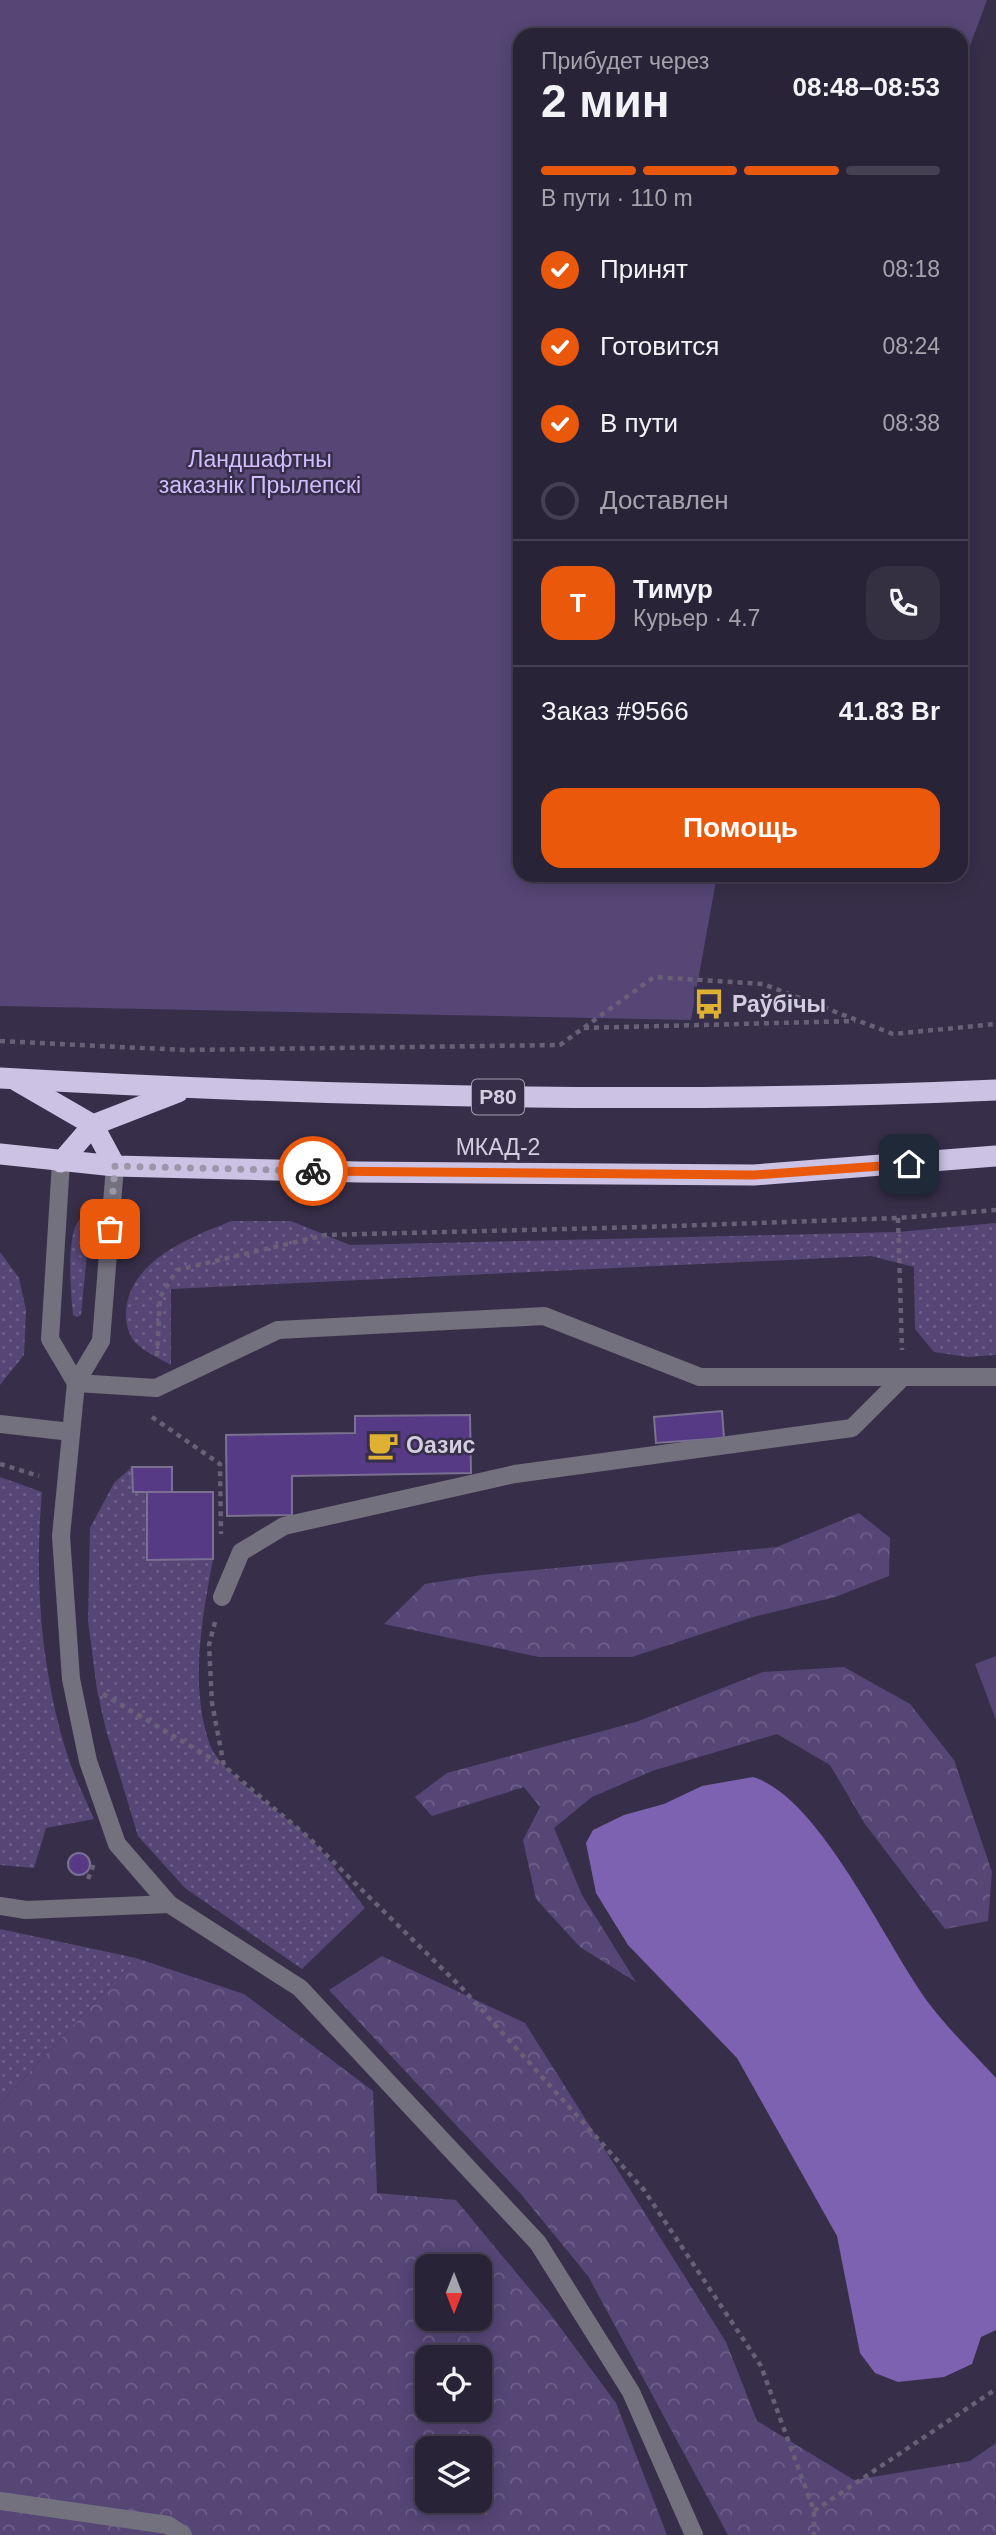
<!DOCTYPE html>
<html lang="ru">
<head>
<meta charset="utf-8">
<style>
	:root { --surface:#292337; --page:#352f42; --text:#f1f3f6; --muted:#a5a4ad; --line:#454052; --accent:#ea580c }
	body { margin:0; font-family:Helvetica,sans-serif; background:var(--page); color:var(--text); height:100vh; display:flex; flex-direction:column; font-size:26px; white-space:nowrap }
	* { box-sizing:border-box; margin:0 }
	p { font-size:23px; color:var(--muted) }
	.icon { flex:none; width:38px; height:38px; fill:none; stroke:currentColor; stroke-width:2; stroke-linecap:round; stroke-linejoin:round }
	.map { position:relative; flex:1; overflow:hidden }
	.panel { position:absolute; left:513px; top:28px; width:455px; height:854px; display:flex; flex-direction:column; background:var(--surface); border-radius:21px; box-shadow:0 4px 18px #0003,0 0 0 2px var(--line) }
	.panel>* { flex:none }
	.needle { width:46px; rotate:180deg }
	.controls { position:absolute; left:415px; top:2254px; display:grid; gap:14px }
	.controls a { display:grid; place-items:center; width:77px; height:77px; border-radius:14px; background:var(--surface); box-shadow:0 4px 18px #0003,0 0 0 2px var(--line); font-size:35px }
	.pin { position:absolute; display:grid; place-items:center; width:60px; height:60px; color:#fff; margin:-30px; border-radius:14px; box-shadow:0 4px 10px #0006 }
	.courier { position:absolute; display:grid; place-items:center; width:70px; height:70px; margin:-35px; border:5px solid #ea580c; border-radius:50%; background:#fff; color:#222; box-shadow:0 2px 9px #0007 }
	.overview em { font-style:normal; font-weight:700 }
	.overview div { display:flex; flex-direction:column-reverse }
	.overview { display:flex; align-items:center; justify-content:space-between; height:119px; padding:0 28px }
	h1 { font-size:46px; font-weight:700; line-height:52px }
	.bar { display:grid; grid-template-columns:repeat(4,1fr); gap:10px 7px; align-content:center; height:84px; padding:0 28px }
	.bar i { height:9px; border-radius:5px; background:var(--line) }
	.bar .on { background:var(--accent) }
	.bar p { grid-column:span 4 }
	.line { display:flex; align-items:center; gap:18px; padding:0 28px; border-top:2px solid var(--line) }
	.line div { flex:1 }
	.round { display:grid; place-items:center; flex:none; width:74px; height:74px; border-radius:21px; background:var(--page) }
	ol { padding:0 28px; list-style:none }
	li { display:flex; align-items:center; gap:21px; height:77px }
	li p { margin-inline-start:auto }
	li .icon { padding:7px; border-radius:50%; background:var(--accent); color:#fff; stroke-width:4 }
	li:last-child { color:var(--muted) }
	li i { width:38px; height:38px; border:4px solid var(--line); border-radius:50% }
	.button { display:flex; gap:14px; margin-top:auto; padding:14px 28px }
	.button a { flex:1; height:80px; border-radius:21px; background:var(--accent); color:#fff; font-size:28px; font-weight:700; line-height:80px; text-align:center }
	.map>svg:first-child { display:block }
	.grass { fill:url(#grass-dots) }
	.forest { fill:url(#forest-crowns); fill-rule:evenodd }
	.green { fill:#554676 }
	.water { fill:#7d62b2 }
	.building { fill:#563a86; stroke:#79718f; stroke-width:2 }
	.lines { fill:none; stroke-linecap:round; stroke-linejoin:round }
	.path { stroke:#676077; stroke-width:4.5; stroke-dasharray:5 5; stroke-linecap:butt }
	.minor { stroke:#74717e; stroke-width:18 }
	.highway { stroke:#ccc3e4; stroke-width:21 }
	.done { stroke:#9c96aa; stroke-width:7; stroke-dasharray:0 12.6 }
	.route { stroke:#ea580c; stroke-width:9 }
	.labels { text-anchor:middle; stroke-width:5; stroke-linejoin:round; paint-order:stroke }
	.shield { fill:#372f49; stroke:#a49eb2; stroke-width:2 }
	.shield-label { font-size:21px; font-weight:bold; fill:#d2cedf }
	.park-label { font-size:23px; fill:#d0bdfe; stroke:#372f49 }
	.poi-label { font-size:23px; font-weight:bold; fill:#d2cedf; stroke:#372f49; text-anchor:start }
	.street-label { font-size:23px; fill:#d2cedf; stroke:#372f49 }
</style>
</head>
<body>
<div class="map">
<svg width="996" height="2535" viewBox="0 0 996 2535">
	<defs>
		<pattern id="grass-dots" width="8" height="8" patternUnits="userSpaceOnUse" patternTransform="scale(1.75)"><rect width="8" height="8" fill="#554676"/><path d="M2 2h.1M6 6h.1" fill="none" stroke="#6d6089" stroke-width="1.8" stroke-linecap="round"/></pattern>
		<pattern id="forest-crowns" width="20" height="18" patternUnits="userSpaceOnUse" patternTransform="scale(1.75)"><rect width="20" height="18" fill="#554676"/><path d="M2 6a3 3 0 1 1 6 0M12 15a3 3 0 1 1 6 0" fill="none" stroke="#6d6089"/></pattern>
	</defs>
	<rect width="100%" height="100%" fill="#372f49"/>
	<g class="grass">
		<path d="M81,1218h7l2,6 -9,91 -4,2 -4,-2c-2,-21 -8,-84 8,-97z"/>
		<path d="M232,1221h59l59,24 548,-13 98,-9v132l-28,2 -34,-5 -19,-23 -1,-62 -43,-11 -700,33v76c-10,-6 -24,-12 -33,-20 -9,-8 -13,-22 -12,-34 3,-50 66,-75 106,-90z"/>
		<polygon points="0,1252 19,1278 26,1310 24,1355 0,1385"/>
		<path d="M132,1467l1,25h14v67h66c-11,60 -24,126 -3,186 11,29 74,69 98,92 21,20 39,48 57,71l-63,61 -117,-81 -47,-52 -32,-106 -9,-40 -9,-69 2,-93 24,-45z"/>
		<path d="M0,1477l42,15c-8,87 -1,179 25,262 7,22 18,44 27,65l-48,9 -12,40 -34,-3z"/>
		<polygon points="0,1929 136,1958 0,2104"/>
	</g>
	<g class="forest">
		<polygon points="859,1513 890,1538 889,1576 835,1597 753,1617 632,1657 539,1657 384,1624 425,1584 482,1575 777,1547"/>
		<polygon points="844,1667 910,1704 954,1760 992,1872 988,1921 945,1929 865,1824 830,1765 777,1734 652,1771 592,1797 554,1828 582,1895 636,1982 580,1947 536,1899 523,1840 540,1807 524,1787 432,1816 415,1797 447,1773 636,1722 763,1672"/>
		<polygon points="382,1956 525,2023 726,2342 757,2421 854,2480 970,2461 996,2443 996,2535 728,2535 588,2276 520,2193 329,1990"/>
		<path d="M136,1958l108,36 129,97 4,102 79,7 92,111 68,92 51,132h-667v-431zM427,2266h53v53h-53zM427,2357h53v53h-53zM427,2448h53v53h-53z"/>
	</g>
	<g class="green">
		<polygon points="0,0 987,0 961,70 961,35 520,35 520,875 717,875 691,1020 0,1006"/>
		<polygon points="996,1656 996,1720 975,1664"/>
	</g>
	<path class="water" d="M753,1777c68,20 135,173 178,229 20,26 44,49 65,72v252l-15,7 -9,27 -28,13 -46,5 -23,-9 -15,-20 -23,-117 -100,-178 -109,-113 -32,-52 -10,-50 7,-13 31,-15 40,-11 38,-18z"/>
	<g class="building">
		<polygon points="722,1411 724,1438 656,1443 654,1417"/>
		<polygon points="470,1415 471,1473 292,1476 292,1515 227,1516 226,1435 355,1433 355,1416"/>
		<polygon points="132,1467 172,1467 172,1492 133,1492"/>
		<polygon points="147,1492 213,1492 213,1559 147,1560"/>
		<circle cx="79" cy="1864" r="11"/>
	</g>
	<g class="lines">
		<g class="path">
			<polyline points="584,1028 855,1021"/>
			<polyline points="0,1041 183,1050 560,1045 654,977 763,984 893,1034 996,1024"/>
			<polyline points="898,1218 902,1350"/>
			<polyline points="157,1356 160,1297 177,1270 325,1235 646,1227 898,1218 996,1210"/>
			<polyline points="152,1417 220,1464 221,1534"/>
			<polyline points="0,1464 39,1476"/>
			<polyline points="215,1622 209,1645 212,1703 224,1766 309,1838 461,1987 644,2190 761,2366 814,2511 814,2535"/>
			<polyline points="103,1694 224,1766"/>
			<polyline points="88,1879 95,1861"/>
			<polyline points="814,2511 996,2389"/>
		</g>
		<g class="minor">
			<polyline points="61,1162 50,1339 76,1383"/>
			<polyline points="115,1166 101,1341 76,1383 61,1536 71,1679 88,1761 117,1844 169,1904 300,1988 538,2243 631,2392 694,2535"/>
			<polyline points="76,1383 156,1388 278,1330 544,1316 700,1377 996,1377"/>
			<polyline points="0,1424 71,1432"/>
			<polyline points="222,1597 241,1552 284,1526 515,1474 852,1428 903,1377"/>
			<polyline points="0,1906 26,1910 169,1904"/>
			<polyline points="0,2501 168,2525 183,2535"/>
		</g>
		<g class="highway">
			<path d="M0,1078c332,19 664,27 996,12"/>
			<polyline points="17,1081 93,1125 115,1166"/>
			<polyline points="0,1154 115,1166 359,1172 754,1175 996,1156"/>
			<polyline points="61,1162 93,1125 178,1092"/>
		</g>
	</g>
	<g class="lines">
		<polyline class="done" points="110,1229 115,1166 313,1171"/>
		<polyline class="route" points="313,1171 754,1175 909,1164"/>
	</g>
	<defs>
		<g id="bus-bare" transform="scale(2.415)"><path d="M-5-6H5V4H4V6H2V4H-2V6H-4V4H-5ZM-3.5-4V0h7V-4ZM-3.5 1.2v1.5H-2V1.2ZM2 1.2v1.5H3.5V1.2Z" fill="#deb133" stroke="#372f49" stroke-width="2.5" paint-order="stroke"/></g>
		<g id="cafe-bare" transform="scale(2.415)"><path d="M-5.5-4.5H6V0H3Q3 3.5 0 3.5H-2.5Q-5.5 3.5-5.5 0ZM3-3.2v2h1.7v-2ZM-6 4.5H4V6H-6Z" fill="#deb133" stroke="#372f49" stroke-width="2.5" paint-order="stroke"/></g>
	</defs>
	<g fill-rule="evenodd">
		<use href="#bus-bare" x="709" y="1004"/>
		<use href="#cafe-bare" x="383" y="1445"/>
	</g>
	<g class="labels">
		<rect class="shield" x="472" y="1079.5" width="52" height="35" rx="5"/>
		<g class="shield-label">
			<text x="498" y="1104">Р80</text>
		</g>
		<g class="park-label">
			<text x="260" y="467">Ландшафтны<tspan x="260" dy="26">заказнік Прылепскі</tspan></text>
		</g>
		<g class="poi-label">
			<text x="732" y="1012">Раўбічы</text>
			<text x="406" y="1453">Оазис</text>
		</g>
		<g class="street-label">
			<text x="498" y="1155">МКАД-2</text>
		</g>
	</g>
</svg>
<div class="controls">
<a><svg class="needle" viewBox="-14 -14 28 28"><path d="M0-13l5 13h-10z" fill="#e53935"/><path d="M0 13l5-13h-10z" fill="#a5a4ad"/></svg></a>
<a><svg class="icon" aria-label="locate" viewBox="0 0 24 24"><circle cx="12" cy="12" r="6"/><path d="M12 2v4M12 18v4M2 12h4M18 12h4"/></svg></a>
<a><svg class="icon" aria-label="layers" viewBox="0 0 24 24"><path d="M12 4l9 5-9 5-9-5zM3 14l9 5 9-5"/></svg></a>
</div>
<div class="pin" style="left:110px;top:1229px;background:#ea580c"><svg class="icon" aria-label="bag" viewBox="0 0 24 24"><path d="M5 8h14l-1 12H6zM9 8a3 3 0 0 1 6 0"/></svg></div>
<div class="pin" style="left:909px;top:1164px;background:#1f2937"><svg class="icon" aria-label="home" viewBox="0 0 24 24"><path d="M3 11l9-7 9 7M6 9v11h12V9"/></svg></div>
<div class="courier" style="left:313px;top:1171px"><svg class="icon" aria-label="bike" viewBox="0 0 24 24"><circle cx="6" cy="16" r="4"/><circle cx="18" cy="16" r="4"/><path d="M6 16l4-8h5l3 8M10 8l3 8H6M13 5h3"/></svg></div>
<section class="panel">
<div class="overview"><div><h1>2 мин</h1><p>Прибудет через</p></div><em>08:48–08:53</em></div>
<div class="bar"><i class="on"></i><i class="on"></i><i class="on"></i><i></i><p>В пути · 110 m</p></div>
<ol>
<li><svg class="icon" aria-label="check" viewBox="0 0 24 24"><path d="M5 12l5 5 9-10"/></svg>Принят<p>08:18</p></li>
<li><svg class="icon" aria-label="check" viewBox="0 0 24 24"><path d="M5 12l5 5 9-10"/></svg>Готовится<p>08:24</p></li>
<li><svg class="icon" aria-label="check" viewBox="0 0 24 24"><path d="M5 12l5 5 9-10"/></svg>В пути<p>08:38</p></li>
<li><i></i>Доставлен</li>
</ol>
<div class="line" style="height:126px"><b class="round" style="background:var(--accent);color:#fff">Т</b><div><b>Тимур</b><p>Курьер · 4.7</p></div><a class="round"><svg class="icon" aria-label="phone" viewBox="0 0 24 24"><path d="M5 4h4l2 5-3 2q2 4 5 5l2-3 5 2v4C11 20 4 13 5 4z"/></svg></a></div>
<div class="line" style="height:91px"><div>Заказ #9566</div><b>41.83 Br</b></div>
<div class="button"><a>Помощь</a></div>
</section>
</div>
</body>
</html>
